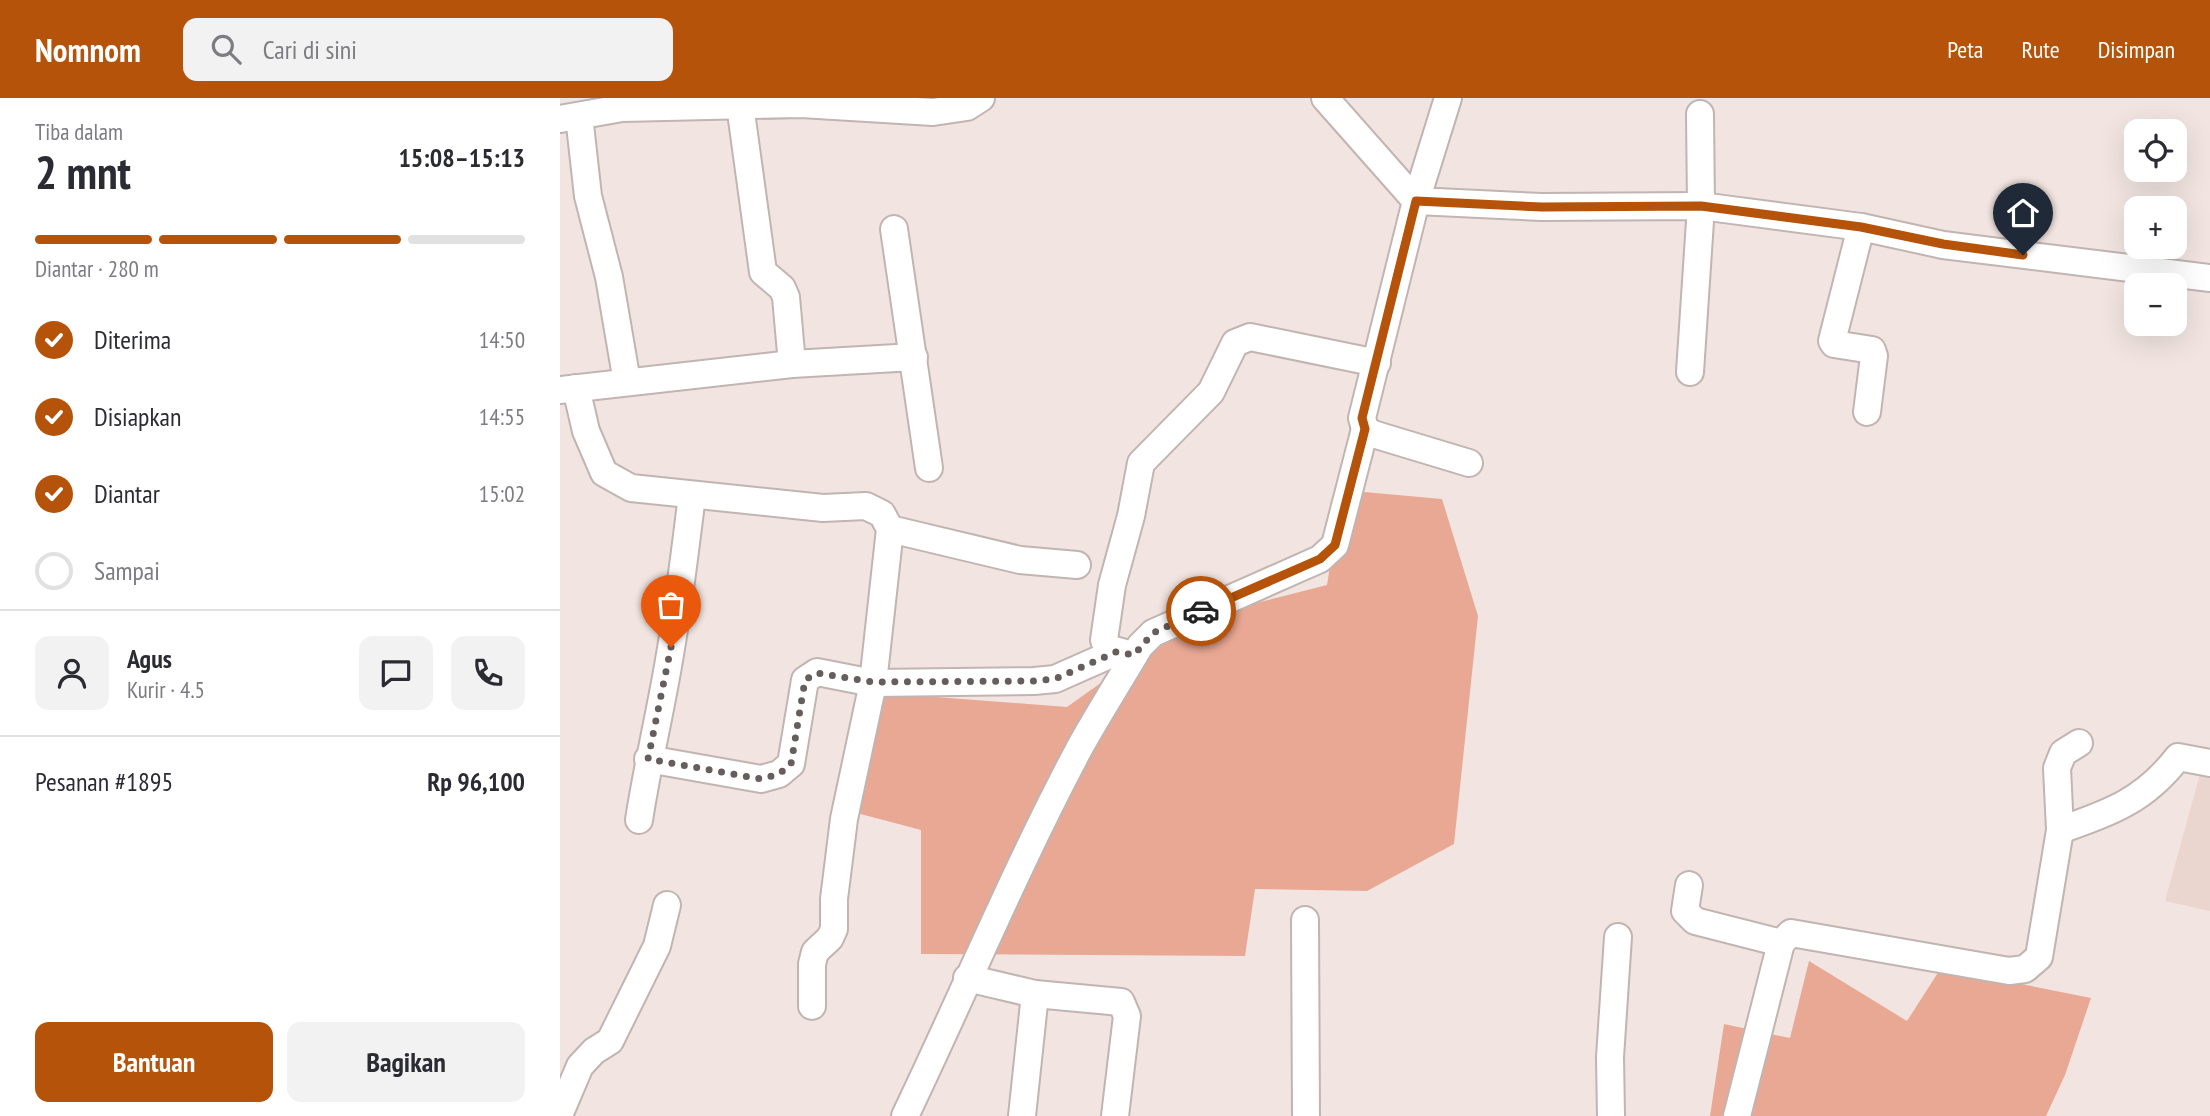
<!DOCTYPE html>
<html lang="id">
<head>
<meta charset="utf-8">
<style>
	:root { --surface:#fff; --page:#f2f2f3; --text:#2b2b33; --muted:#7c7c81; --line:#e1e1e2; --accent:#b45309 }
	body { margin:0; font-family:"PT Sans Narrow",sans-serif; background:var(--page); color:var(--text); height:100vh; display:flex; flex-direction:column; font-size:26px; white-space:nowrap }
	* { box-sizing:border-box; margin:0 }
	p { font-size:23px; color:var(--muted) }
	.icon { flex:none; width:38px; height:38px; fill:none; stroke:currentColor; stroke-width:2; stroke-linecap:round; stroke-linejoin:round }
	.map { position:relative; flex:1; overflow:hidden }
	.details { display:flex; flex-direction:column; background:var(--surface); width:560px }
	.details>* { flex:none }
	.tools { position:absolute; left:1564px; top:21px; display:grid; gap:14px }
	.tools a { display:grid; place-items:center; width:63px; height:63px; border-radius:14px; background:var(--surface); box-shadow:0 7px 28px #0002; font-size:35px }
	.pin { position:absolute; display:grid; place-items:center; width:60px; height:60px; color:#fff; margin:-72px -30px; border-radius:50% 50% 50% 0; rotate:-45deg; box-shadow:0 0 7px #0007 }
	.pin .icon { rotate:45deg }
	.courier { position:absolute; display:grid; place-items:center; width:70px; height:70px; margin:-35px; border:5px solid #b45309; border-radius:50%; background:#fff; color:#222; box-shadow:0 2px 9px #0007 }
	.summary em { font-style:normal; font-weight:800 }
	.summary div { display:flex; flex-direction:column-reverse }
	.summary { display:flex; align-items:center; justify-content:space-between; height:119px; padding:0 35px }
	h1 { font-size:46px; font-weight:800; line-height:52px }
	.bar { display:grid; grid-template-columns:repeat(4,1fr); gap:10px 7px; align-content:center; height:84px; padding:0 35px }
	.bar i { height:9px; border-radius:5px; background:var(--line) }
	.bar .on { background:var(--accent) }
	.bar p { grid-column:span 4 }
	.line { display:flex; align-items:center; gap:18px; padding:0 35px; border-top:2px solid var(--line) }
	.line div { flex:1 }
	.round { display:grid; place-items:center; flex:none; width:74px; height:74px; border-radius:14px; background:var(--page) }
	ol { padding:0 35px; list-style:none }
	li { display:flex; align-items:center; gap:21px; height:77px }
	li p { margin-inline-start:auto }
	li .icon { padding:7px; border-radius:50%; background:var(--accent); color:#fff; stroke-width:4 }
	li:last-child { color:var(--muted) }
	li i { width:38px; height:38px; border:4px solid var(--line); border-radius:50% }
	.primary-button { display:flex; gap:14px; margin-top:auto; padding:14px 35px }
	.primary-button a { flex:1; height:80px; border-radius:14px; background:var(--accent); color:#fff; font-size:28px; font-weight:800; line-height:80px; text-align:center }
	.primary-button a+a { background:var(--page); color:var(--text) }
	header { display:flex; align-items:center; gap:42px; box-sizing:border-box; height:98px; padding:0 35px; background:var(--accent); color:#fff }
	header strong { font-size:33px }
	nav { display:flex; gap:38px; margin-inline-start:auto; font-size:24px }
	.search { width:490px; height:63px; background:var(--page); display:flex; align-items:center; gap:18px; box-sizing:border-box; padding:0 24px; border-radius:14px; color:var(--muted); font-size:26px }
	main { display:flex; flex:1; min-height:0 }
	.map>svg:first-child { display:block }
	.built { fill:#ebd6cf }
	.green { fill:#e9a894 }
	.lines { fill:none; stroke-linecap:round; stroke-linejoin:round }
	.street-casing { stroke:#c1b4b1; stroke-width:30 }
	.street { stroke:#fff; stroke-width:26 }
	.done { stroke:#665e5c; stroke-width:7; stroke-dasharray:0 12.6 }
	.route { stroke:#b45309; stroke-width:9 }
</style>
</head>
<body>
<header>
<strong>Nomnom</strong>
<div class="search"><svg class="icon" aria-label="search" viewBox="0 0 24 24"><circle cx="10" cy="10" r="6"/><path d="M15 15l6 6"/></svg>Cari di sini</div>
<nav><a>Peta</a><a>Rute</a><a>Disimpan</a></nav>
</header>
<main>
<section class="details">
<div class="summary"><div><h1>2 mnt</h1><p>Tiba dalam</p></div><em>15:08–15:13</em></div>
<div class="bar"><i class="on"></i><i class="on"></i><i class="on"></i><i></i><p>Diantar · 280 m</p></div>
<ol>
<li><svg class="icon" aria-label="check" viewBox="0 0 24 24"><path d="M5 12l5 5 9-10"/></svg>Diterima<p>14:50</p></li>
<li><svg class="icon" aria-label="check" viewBox="0 0 24 24"><path d="M5 12l5 5 9-10"/></svg>Disiapkan<p>14:55</p></li>
<li><svg class="icon" aria-label="check" viewBox="0 0 24 24"><path d="M5 12l5 5 9-10"/></svg>Diantar<p>15:02</p></li>
<li><i></i>Sampai</li>
</ol>
<div class="line" style="height:126px"><a class="round"><svg class="icon" aria-label="person" viewBox="0 0 24 24"><circle cx="12" cy="8" r="4"/><path d="M4 21q1-7 8-7t8 7"/></svg></a><div><b>Agus</b><p>Kurir · 4.5</p></div><a class="round"><svg class="icon" aria-label="chat" viewBox="0 0 24 24"><path d="M4 5h16v11H9l-5 4z"/></svg></a><a class="round"><svg class="icon" aria-label="phone" viewBox="0 0 24 24"><path d="M5 4h4l2 5-3 2q2 4 5 5l2-3 5 2v4C11 20 4 13 5 4z"/></svg></a></div>
<div class="line" style="height:91px"><div>Pesanan #1895</div><b>Rp 96,100</b></div>
<div class="primary-button"><a>Bantuan</a><a>Bagikan</a></div>
</section>
<div class="map">
<svg width="1650" height="1018" viewBox="0 0 1650 1018">
	<rect width="100%" height="100%" fill="#f2e5e1"/>
	<polygon class="built" points="1640,676 1650,678 1650,813 1605,803"/>
	<g class="green">
		<polygon points="782,392 882,401 918,518 894,746 807,793 695,791 685,858 361,856 361,732 293,714 323,595 507,609 629,522 767,487"/>
		<polygon points="1249,863 1347,923 1381,870 1531,900 1505,977 1486,1018 1150,1018 1164,926 1230,940"/>
	</g>
	<g class="lines">
		<g class="street-casing">
			<g id="street">
				<polyline points="765,0 856,103 802,320 805,331 813,336 909,365"/>
				<polyline points="888,0 856,103 982,109 1141,108 1301,129 1383,147 1650,180"/>
				<polyline points="180,7 203,174 222,190 226,199 232,266"/>
				<polyline points="19,18 28,98 49,179 67,284"/>
				<polyline points="0,21 62,10 241,6 373,14 407,9 421,0"/>
				<polyline points="1301,129 1272,243 1274,246 1312,252 1314,258 1307,314"/>
				<polyline points="334,131 369,370"/>
				<polyline points="1130,274 1141,108 1140,16"/>
				<polyline points="16,290 26,333 44,375 71,390 263,410 306,408 322,416 330,431 313,585 284,721 274,801 274,831 270,840 255,854 252,866 252,908"/>
				<polyline points="0,292 232,266 354,259"/>
				<polyline points="330,431 460,462 517,467"/>
				<polyline points="569,556 547,550 544,542 552,487 571,418 581,365 651,294 675,245 690,239 817,265"/>
				<polyline points="88,661 201,681 219,676 231,666 245,582 257,574 313,585 474,583 495,581 556,554"/>
				<path d="M79,722c8,-52 20,-102 29,-154 10,-56 17,-113 24,-171"/>
				<path d="M1500,732c50,-17 85,-30 118,-73l32,6"/>
				<polyline points="1129,787 1125,813 1135,823 1221,845"/>
				<polyline points="745,822 746,1018"/>
				<polyline points="407,880 475,896 561,904 567,918 555,1018"/>
				<polyline points="0,1015 20,968 34,953 50,943 97,848 107,807"/>
				<path d="M345,1018c59,-123 111,-249 175,-369 19,-34 40,-67 60,-101l13,-13 167,-74 15,-14 30,-116"/>
				<polyline points="462,1018 475,896"/>
				<polyline points="1051,1018 1050,959 1058,839"/>
				<polyline points="1177,1018 1221,845 1231,835 1449,873 1465,871 1479,859 1500,732 1497,670 1503,655 1519,645"/>
			</g>
		</g>
		<use href="#street" class="street"/>
	</g>
	<g class="lines">
		<polyline class="done" points="111,549 88,661 201,681 219,676 231,666 245,582 257,575 313,584 474,583 495,581 556,554 574,557 593,535 641,513"/>
		<polyline class="route" points="641,513 760,461 775,447 805,331 802,320 856,103 982,109 1141,108 1301,129 1383,146 1463,157"/>
	</g>
</svg>
<div class="tools">
<a><svg class="icon" aria-label="locate" viewBox="0 0 24 24"><circle cx="12" cy="12" r="6"/><path d="M12 2v4M12 18v4M2 12h4M18 12h4"/></svg></a>
<a>+</a>
<a>−</a>
</div>
<div class="pin" style="left:111px;top:549px;background:#ea580c"><svg class="icon" aria-label="bag" viewBox="0 0 24 24"><path d="M5 8h14l-1 12H6zM9 8a3 3 0 0 1 6 0"/></svg></div>
<div class="pin" style="left:1463px;top:157px;background:#1f2937"><svg class="icon" aria-label="home" viewBox="0 0 24 24"><path d="M3 11l9-7 9 7M6 9v11h12V9"/></svg></div>
<div class="courier" style="left:641px;top:513px"><svg class="icon" aria-label="car" viewBox="0 0 24 24"><path d="M5 17H2v-5l4-1 3-4h7l3 4 3 1v5h-3M9 17h6M6 11h13"/><circle cx="7" cy="17" r="2"/><circle cx="17" cy="17" r="2"/></svg></div>
</div>
</main>
</body>
</html>
